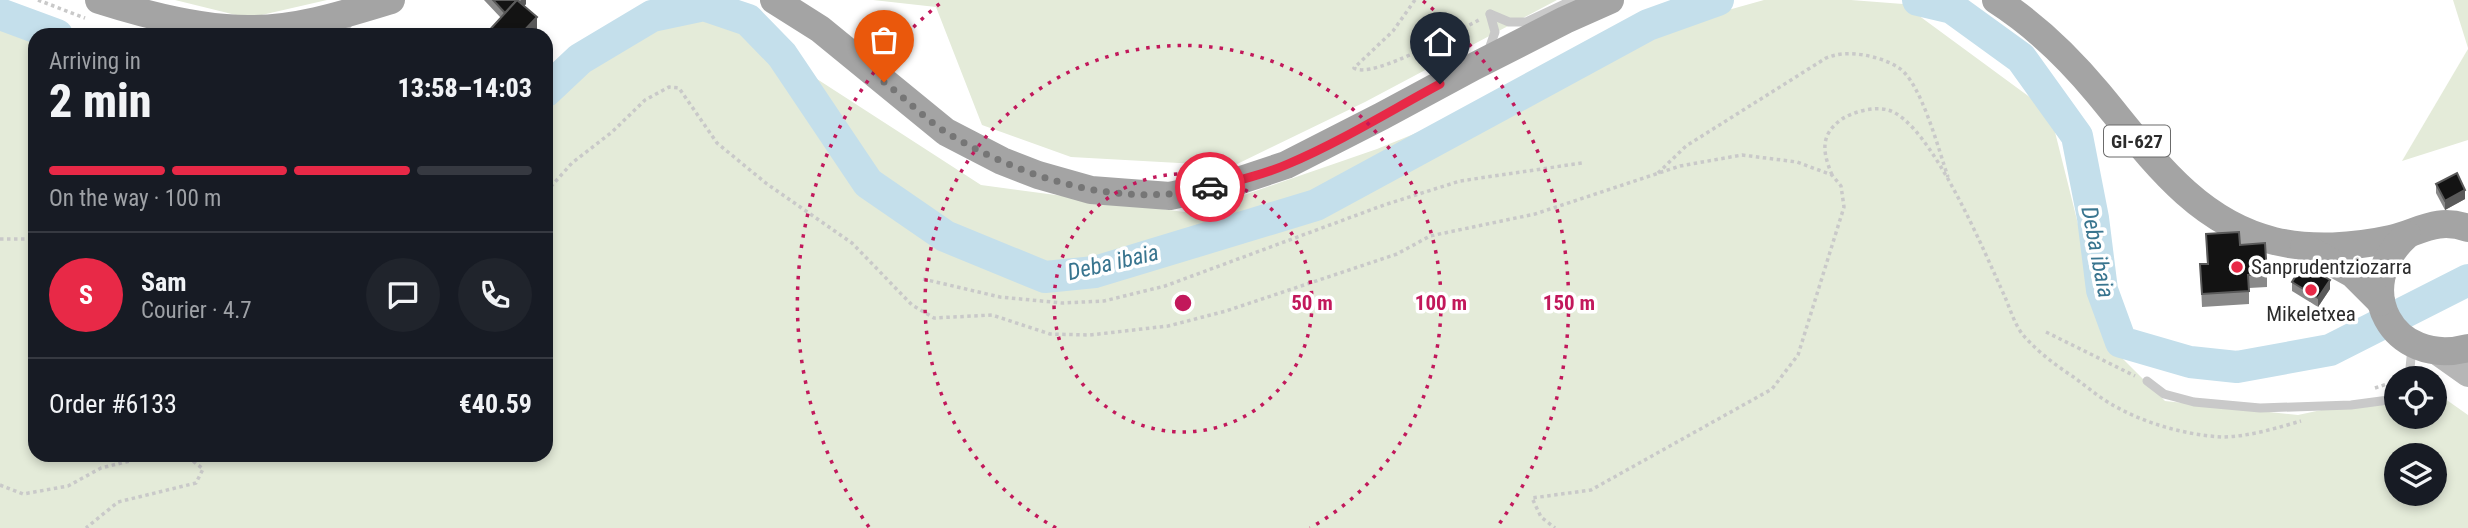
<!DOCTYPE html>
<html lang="en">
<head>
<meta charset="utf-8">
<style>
	:root { --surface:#171b24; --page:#20242c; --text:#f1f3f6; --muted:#9ea1a6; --line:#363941; --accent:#e82947 }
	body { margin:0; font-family:"Roboto Condensed",sans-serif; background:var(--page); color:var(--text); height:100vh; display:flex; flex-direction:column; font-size:26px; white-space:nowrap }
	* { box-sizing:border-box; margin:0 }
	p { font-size:23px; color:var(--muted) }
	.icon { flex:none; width:38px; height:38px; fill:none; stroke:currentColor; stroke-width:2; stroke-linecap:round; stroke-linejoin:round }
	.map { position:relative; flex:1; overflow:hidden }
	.panel { position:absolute; left:28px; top:28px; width:525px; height:434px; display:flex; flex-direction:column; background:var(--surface); border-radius:21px; box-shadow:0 4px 10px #0003 }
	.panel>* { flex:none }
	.controls { position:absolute; left:2384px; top:366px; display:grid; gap:14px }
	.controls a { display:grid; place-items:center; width:63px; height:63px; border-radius:50%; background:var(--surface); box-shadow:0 4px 10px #0003; font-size:35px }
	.pin { position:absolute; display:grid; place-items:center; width:60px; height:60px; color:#fff; margin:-72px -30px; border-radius:50% 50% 50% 0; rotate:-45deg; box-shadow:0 0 7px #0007 }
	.pin .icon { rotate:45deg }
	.courier { position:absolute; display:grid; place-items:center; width:70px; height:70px; margin:-35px; border:5px solid #e82947; border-radius:50%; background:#fff; color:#222; box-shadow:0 2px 9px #0007 }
	.overview em { font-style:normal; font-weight:800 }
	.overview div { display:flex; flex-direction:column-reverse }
	.overview { display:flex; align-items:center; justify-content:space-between; height:119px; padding:0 21px }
	h1 { font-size:46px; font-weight:800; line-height:52px }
	.bar { display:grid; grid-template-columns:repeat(4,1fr); gap:10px 7px; align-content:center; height:84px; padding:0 21px }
	.bar i { height:9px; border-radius:5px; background:var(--line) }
	.bar .on { background:var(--accent) }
	.bar p { grid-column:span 4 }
	.line { display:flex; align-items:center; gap:18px; padding:0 21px; border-top:2px solid var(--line) }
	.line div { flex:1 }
	.round { display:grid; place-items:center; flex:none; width:74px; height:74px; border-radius:37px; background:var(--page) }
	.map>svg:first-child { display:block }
	.green { fill:#e4ebd9; fill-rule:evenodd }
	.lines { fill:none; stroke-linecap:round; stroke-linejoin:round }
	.river { stroke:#c4dfeb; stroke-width:32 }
	.path { stroke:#c9c9c9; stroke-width:3.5; stroke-dasharray:3.5 3.5; stroke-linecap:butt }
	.service { stroke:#c9c9c9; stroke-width:9 }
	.secondary { stroke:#b6b6b6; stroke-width:26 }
	.primary { stroke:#a4a4a4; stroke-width:28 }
	.wall { fill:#898989 }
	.shaded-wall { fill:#5a5a5a }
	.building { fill:#131313; stroke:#5a5a5a; stroke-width:2 }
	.done { stroke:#767676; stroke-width:7; stroke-dasharray:0 12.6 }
	.route { stroke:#e82947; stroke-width:9 }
	.ring { fill:none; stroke:#c2185b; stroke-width:3.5; stroke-dasharray:3.5 7 }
	.poi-dot { fill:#e82947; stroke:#fff; stroke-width:2.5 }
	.labels { text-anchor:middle; stroke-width:7; stroke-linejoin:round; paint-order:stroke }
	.shield { fill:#fff; stroke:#6b6b6b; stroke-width:2 }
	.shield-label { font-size:19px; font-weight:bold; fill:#2c2c2c }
	.poi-label { font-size:21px; fill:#2c2c2c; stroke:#fff; text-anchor:start }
	.water-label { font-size:23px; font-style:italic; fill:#39758f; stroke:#fff }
	.centre { fill:#c2185b; stroke:#fff; stroke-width:3.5 }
	.ring-label { font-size:21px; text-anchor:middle; font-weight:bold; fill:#c2185b; stroke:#fff; stroke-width:7; stroke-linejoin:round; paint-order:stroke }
</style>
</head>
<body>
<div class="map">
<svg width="2468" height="528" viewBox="0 0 2468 528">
	<rect width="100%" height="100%" fill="#fff"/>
	<g class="green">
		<polygon points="175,0 327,0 248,18"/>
		<path d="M651,0l87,28 243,157 211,28 185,-64 319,-130 68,-19h87l52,4 147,108 58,232 57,57 133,14 98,-21v22h38v-25l34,24v113h-2468v-524l61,31h-26v420h511v-380zM2396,455h38v39h-38z"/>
		<polygon points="873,0 1557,0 1365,102 1233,166 1071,157 982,125 936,7"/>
		<polygon points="2453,0 2468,0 2468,48"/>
		<polygon points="2468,49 2468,140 2402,161"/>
	</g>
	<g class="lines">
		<g class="river">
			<polyline points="1918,0 1952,8 2021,58 2077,136 2093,218 2102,290 2121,342 2190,362 2237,367 2330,350 2468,280"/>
			<polyline points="0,14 57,35"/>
			<polyline points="546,91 580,59 652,16 704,5 748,20 782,55 868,183 945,236 1045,277 1095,272 1316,205 1648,25 1718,0"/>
		</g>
		<g class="path">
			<polyline points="38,0 85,18"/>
			<path d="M1415,0l-22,31 -39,37c18,12 103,-37 125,-48"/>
			<path d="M1658,173l28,-27 140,-88c12,-5 24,-5 38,-3 11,2 25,6 35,13 22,14 40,83 49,109"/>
			<path d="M1832,175c-9,-22 -13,-40 10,-56 11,-7 32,-13 46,-9 43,12 98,146 117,187 5,12 10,28 18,38 14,16 31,29 49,41 13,9 25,20 39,28 32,19 74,31 111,33 25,0 55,-9 79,-16"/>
			<polyline points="546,192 572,163 612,132 645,100 669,87 679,88 717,143 767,184 852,243 912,305 934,318 992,315 1050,334 1090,335 1168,326 1226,311 1397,254 1430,236 1535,214 1680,166 1742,155 1797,162 1832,175 1841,186 1844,207 1798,355 1772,389 1591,490 1532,498 1541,517 1555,528"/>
			<polyline points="0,239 35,239"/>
			<polyline points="923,279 1000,297 1062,303 1104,301 1165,286 1384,205 1460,181 1582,163"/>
			<polyline points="2046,332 2135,376"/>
			<polyline points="2375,388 2393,382"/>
			<polyline points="0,485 23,494 68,486 101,468 150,456 188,457 203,469 196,483 118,502 86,528"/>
		</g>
		<g class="service">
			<polyline points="1490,14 1509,22 1526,22 1573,0"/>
			<polyline points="339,35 351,20"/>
			<polyline points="1488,52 1495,32 1490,14"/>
			<polyline points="2409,378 2412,348"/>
			<polyline points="2147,381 2164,394 2194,402 2260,408 2351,405 2396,399"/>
		</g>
		<polyline class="secondary" points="2437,352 2468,374"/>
		<g class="primary">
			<path d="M99,0c47,15 100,29 149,29 48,1 97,-15 143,-29"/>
			<polyline points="774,0 820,29 946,132 1002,161 1038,175 1091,190 1170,196 1241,180 1286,165 1382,116 1473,67 1565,20 1610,0"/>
			<path d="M1996,0c39,25 73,58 102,93 50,60 96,129 176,148 37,9 81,6 117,-2 29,-7 45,-22 77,-11"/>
			<path d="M2407,235c-58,52 -15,133 61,113"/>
			<polyline points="2304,247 2353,274 2381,302"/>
		</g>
	</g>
	<g class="wall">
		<polygon points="484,0 526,0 526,4 524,6 537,30 532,35 485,35 501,18"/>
		<polygon points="2436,184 2465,199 2445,210 2436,193"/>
		<polygon points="2206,234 2240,245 2267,275 2267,287 2249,288 2249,304 2202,307 2200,264 2207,264"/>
		<polygon points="2292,282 2330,289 2318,307 2292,291"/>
	</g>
	<g class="shaded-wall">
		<polygon points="521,0 526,0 526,4 507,24"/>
		<polygon points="537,17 537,30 532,35 520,35"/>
		<polygon points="2465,190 2465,199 2445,210 2445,201"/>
		<polygon points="2330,280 2330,289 2318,307 2318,298"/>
	</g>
	<g class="building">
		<polygon points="493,0 517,0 505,13"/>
		<polygon points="517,0 537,17 520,35 485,35"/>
		<polygon points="2457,173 2465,190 2445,201 2436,184"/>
		<polygon points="2239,232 2240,245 2265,243 2267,275 2248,275 2249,291 2202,294 2200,264 2208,264 2206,234"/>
		<polygon points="2303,264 2330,280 2318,298 2292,282"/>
	</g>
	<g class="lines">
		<path class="done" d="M884,82c21,16 41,37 63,51 77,46 175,77 263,54"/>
		<path class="route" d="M1210,187c26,-6 53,-12 78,-23 52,-22 102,-53 152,-80"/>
	</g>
	<g class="ring">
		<circle cx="1183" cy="303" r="129"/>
		<path d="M1056 528A258 258 0 1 1 1310 528"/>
		<path d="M869 527A386 386 0 0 1 943 1M1423 1A386 386 0 0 1 1497 527"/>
	</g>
	<g class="poi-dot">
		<circle cx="2237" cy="267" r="7"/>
		<circle cx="2311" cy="290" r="7"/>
	</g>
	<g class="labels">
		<rect class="shield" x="2104" y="125.5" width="66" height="31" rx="5"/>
		<g class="shield-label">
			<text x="2137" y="148">GI-627</text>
		</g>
		<g class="poi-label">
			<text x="2251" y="274">Sanprudentziozarra</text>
			<text x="2311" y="321" text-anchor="middle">Mikeletxea</text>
		</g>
		<g class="water-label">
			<text transform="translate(2098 252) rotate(79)" y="8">Deba ibaia</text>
			<text transform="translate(1113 262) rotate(-13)" y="8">Deba ibaia</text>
		</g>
	</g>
	<circle cx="1183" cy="303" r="10" class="centre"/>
	<g class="ring-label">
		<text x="1312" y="310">50 m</text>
		<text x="1441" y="310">100 m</text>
		<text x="1569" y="310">150 m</text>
	</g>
</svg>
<div class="controls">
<a><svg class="icon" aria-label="locate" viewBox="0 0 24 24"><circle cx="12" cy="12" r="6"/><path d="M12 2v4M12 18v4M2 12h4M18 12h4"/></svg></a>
<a><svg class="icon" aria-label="layers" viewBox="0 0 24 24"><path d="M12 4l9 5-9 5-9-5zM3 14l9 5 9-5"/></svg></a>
</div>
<div class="pin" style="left:884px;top:82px;background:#ea580c"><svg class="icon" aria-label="bag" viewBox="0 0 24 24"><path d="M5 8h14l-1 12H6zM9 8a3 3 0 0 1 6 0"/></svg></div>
<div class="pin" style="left:1440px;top:84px;background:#1f2937"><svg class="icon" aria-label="home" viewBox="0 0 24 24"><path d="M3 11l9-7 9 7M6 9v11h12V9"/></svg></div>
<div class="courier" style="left:1210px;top:187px"><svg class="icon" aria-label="car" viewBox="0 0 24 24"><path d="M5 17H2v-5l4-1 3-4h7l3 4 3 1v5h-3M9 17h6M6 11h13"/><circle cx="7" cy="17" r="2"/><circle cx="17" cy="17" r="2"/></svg></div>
<section class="panel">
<div class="overview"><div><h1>2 min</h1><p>Arriving in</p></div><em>13:58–14:03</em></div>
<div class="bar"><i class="on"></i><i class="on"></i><i class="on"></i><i></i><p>On the way · 100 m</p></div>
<div class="line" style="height:126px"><b class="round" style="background:var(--accent);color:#fff">S</b><div><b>Sam</b><p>Courier · 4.7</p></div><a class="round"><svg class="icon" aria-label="chat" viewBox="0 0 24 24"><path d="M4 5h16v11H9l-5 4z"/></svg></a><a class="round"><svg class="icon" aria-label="phone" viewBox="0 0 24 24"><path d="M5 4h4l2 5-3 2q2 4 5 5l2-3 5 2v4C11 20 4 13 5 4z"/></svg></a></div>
<div class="line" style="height:91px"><div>Order #6133</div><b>€40.59</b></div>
</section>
</div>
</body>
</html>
